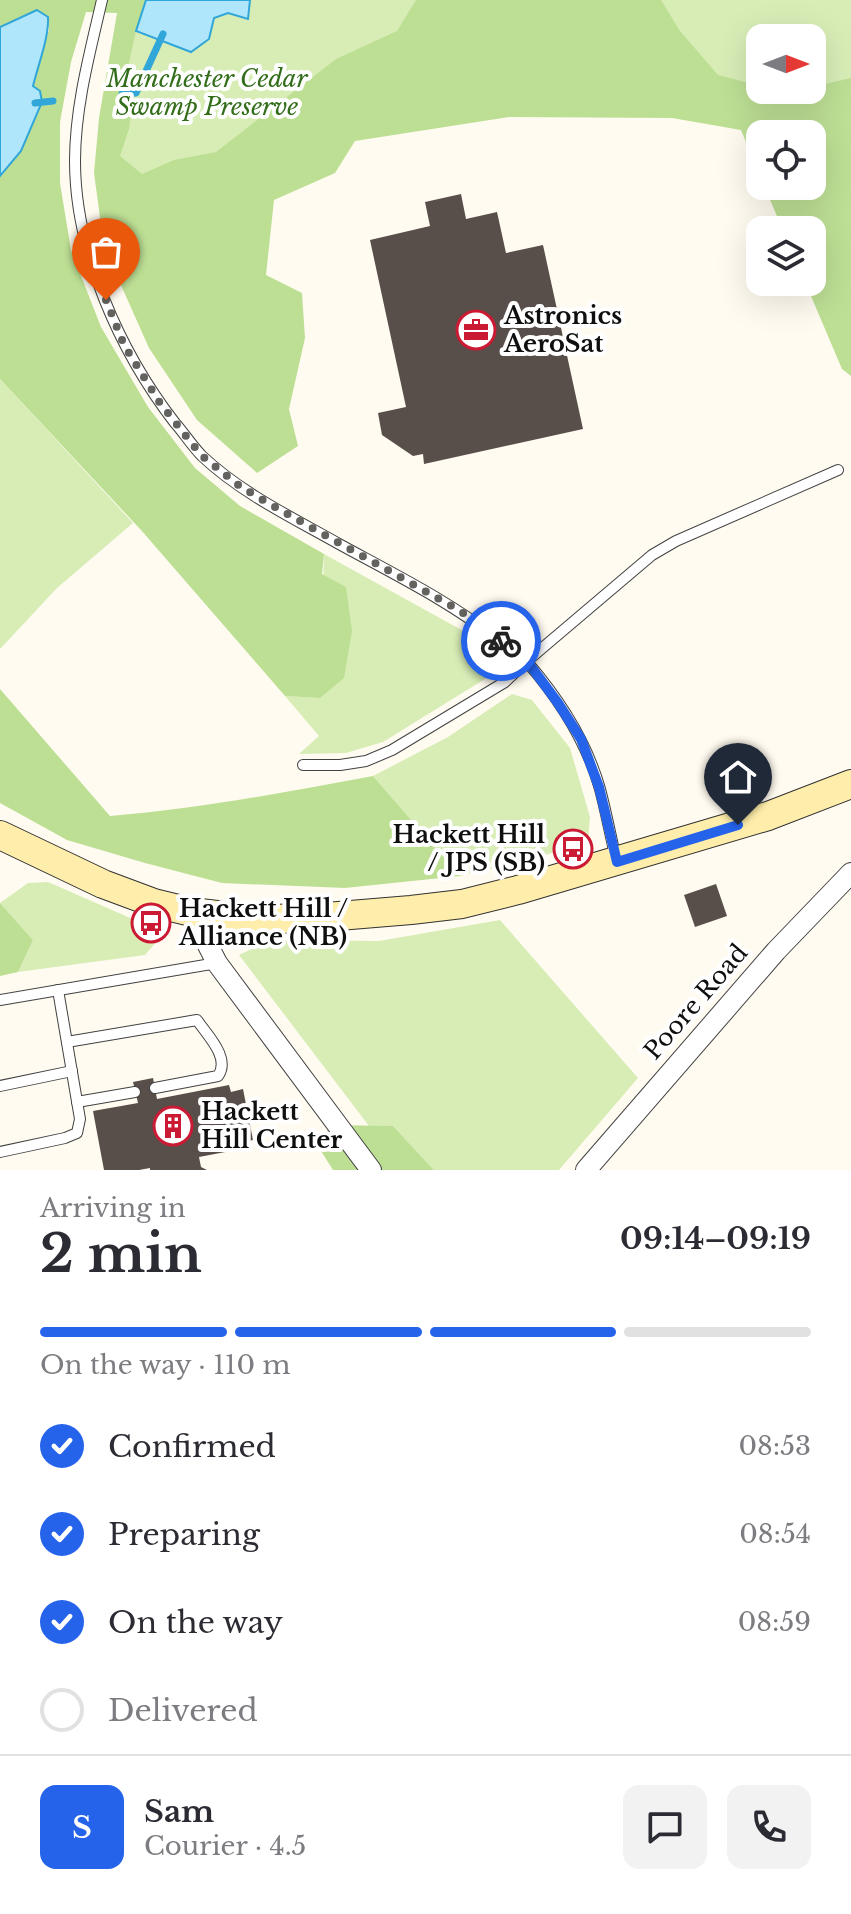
<!DOCTYPE html>
<html lang="en">
<head>
<meta charset="utf-8">
<style>
	:root { --surface:#fff; --page:#f2f2f3; --text:#2b2b33; --muted:#7c7c81; --line:#e1e1e2; --accent:#2563eb }
	body { margin:0; font-family:"Libre Baskerville",serif; background:var(--page); color:var(--text); height:100vh; display:flex; flex-direction:column; font-size:30px; white-space:nowrap }
	* { box-sizing:border-box; margin:0 }
	p { font-size:26px; color:var(--muted) }
	.icon { flex:none; width:44px; height:44px; fill:none; stroke:currentColor; stroke-width:2; stroke-linecap:round; stroke-linejoin:round }
	.map { position:relative; height:1170px; overflow:hidden }
	.details { display:flex; flex-direction:column; background:var(--surface); flex:1 }
	.details>* { flex:none }
	.needle { width:52px; rotate:90deg }
	.tools { position:absolute; left:746px; top:24px; display:grid; gap:16px }
	.tools a { display:grid; place-items:center; width:80px; height:80px; border-radius:16px; background:var(--surface); box-shadow:0 8px 32px #0002; font-size:40px }
	.pin { position:absolute; display:grid; place-items:center; width:68px; height:68px; color:#fff; margin:-82px -34px; border-radius:50% 50% 50% 0; rotate:-45deg; box-shadow:0 0 8px #0007 }
	.pin .icon { rotate:45deg }
	.courier { position:absolute; display:grid; place-items:center; width:80px; height:80px; margin:-40px; border:6px solid #2563eb; border-radius:50%; background:#fff; color:#222; box-shadow:0 2px 10px #0007 }
	.overview em { font-style:normal; font-weight:700 }
	.overview div { display:flex; flex-direction:column-reverse }
	.overview { display:flex; align-items:center; justify-content:space-between; height:136px; padding:0 40px }
	h1 { font-size:52px; font-weight:700; line-height:60px }
	.bar { display:grid; grid-template-columns:repeat(4,1fr); gap:12px 8px; align-content:center; height:96px; padding:0 40px }
	.bar i { height:10px; border-radius:6px; background:var(--line) }
	.bar .active { background:var(--accent) }
	.bar p { grid-column:span 4 }
	.line { display:flex; align-items:center; gap:20px; padding:0 40px; border-top:2px solid var(--line) }
	.line div { flex:1 }
	.round { display:grid; place-items:center; flex:none; width:84px; height:84px; border-radius:16px; background:var(--page) }
	ol { padding:0 40px; list-style:none }
	li { display:flex; align-items:center; gap:24px; height:88px }
	li p { margin-inline-start:auto }
	li .icon { padding:8px; border-radius:50%; background:var(--accent); color:#fff; stroke-width:4 }
	li:last-child { color:var(--muted) }
	li i { width:44px; height:44px; border:4px solid var(--line); border-radius:50% }
	.map>svg:first-child { display:block }
	.green { fill:#d8edb6; fill-rule:evenodd }
	.forest { fill:#bddf94 }
	.water { fill:#b0e6fb; stroke:#31a6d8; stroke-width:2 }
	.lines { fill:none; stroke-linecap:round; stroke-linejoin:round }
	.stream { stroke:#31a6d8; stroke-width:7 }
	.building { fill:#584e4a }
	.lane-casing { stroke:#424242; stroke-width:12 }
	.street-casing { stroke:#424242; stroke-width:22 }
	.secondary-casing { stroke:#313131; stroke-width:30 }
	.lane { stroke:#fff; stroke-width:10 }
	.street { stroke:#fff; stroke-width:20 }
	.secondary { stroke:#ffeeab; stroke-width:28 }
	.done { stroke:#63625e; stroke-width:8; stroke-dasharray:0 14.4 }
	.route { stroke:#2563eb; stroke-width:10 }
	.labels { text-anchor:middle; stroke-width:8; stroke-linejoin:round; paint-order:stroke }
	.park-label { font-size:24px; font-style:italic; fill:#326d19; stroke:#fff }
	.poi-label { font-size:24px; font-weight:bold; fill:#0f0f0f; stroke:#fff; text-anchor:start }
	.street-label { font-size:24px; fill:#0f0f0f; stroke:#fff }
</style>
</head>
<body>
<div class="map">
<svg width="851" height="1170" viewBox="0 0 851 1170">
	<rect width="100%" height="100%" fill="#fffbf0"/>
	<g class="green">
		<path d="M130,0h721v175l-39,-41 -305,-54 -400,107zM760,38h52v52h-52z"/>
		<polygon points="0,379 133,523 57,588 0,649"/>
		<polygon points="324,554 476,638 495,658 493,674 383,742 346,753 299,754 319,736 285,696 320,698"/>
		<polygon points="512,694 532,700 570,748 590,817 588,842 519,863 460,876 373,776 448,737"/>
		<polygon points="48,882 144,924 157,941 145,955 18,972 33,940 0,903 28,883"/>
		<polygon points="500,920 638,1078 559,1170 434,1170 393,1126 369,1126 239,955 271,940 379,941"/>
	</g>
	<g class="forest">
		<path d="M0,0h146l-10,31 -14,63 9,20 -2,15 -9,27 22,18 32,-14 42,-8 120,-93 61,-28 19,-31h245l19,31 38,44 42,11v4c10,0 20,3 30,2 7,0 14,-2 22,-2v-3l39,-9v298l-9,-7 -37,-87h7v-52h-29l-19,-44h48v-52h-52v42l-19,-46 -69,-12 -163,-1 -154,24 -20,32 -61,27 -8,75 36,18 3,45 -16,71 9,37 -41,27 -60,-53 -48,-72 -45,-101 -10,-74 5,-55 18,-105 -31,-1 -15,50 -11,60v61l11,67 30,77 47,80 47,61 45,38 84,48 -2,20 24,13 6,44 -8,47 -24,20 -35,-2 -144,-166 -141,-151v-203l21,-25 18,-93 10,-28 -1,-13 -11,-7 -37,17z"/>
		<path d="M0,689l110,127c89,-7 176,-24 263,-40l87,100 -115,12 -123,-5 -77,-20 -78,-23 -67,-37z"/>
		<polygon points="0,903 33,940 18,972 0,976"/>
		<polygon points="329,1125 393,1126 434,1170 333,1170 321,1151"/>
	</g>
	<g class="water">
		<polygon points="146,0 250,0 248,19 228,13 214,18 209,39 191,52 136,31"/>
		<path d="M37,10l11,7c1,21 -10,48 -15,69l7,5 2,11 -21,49 -21,25v-149z"/>
	</g>
	<g class="lines">
		<g class="stream">
			<polyline points="122,94 136,93 163,34"/>
			<polyline points="35,103 53,101"/>
		</g>
	</g>
	<g class="building">
		<polygon points="461,194 466,219 497,212 506,253 543,245 583,429 424,464 423,454 413,456 382,435 378,413 406,407 370,240 430,226 425,202"/>
		<polygon points="716,884 727,916 695,927 684,895"/>
		<polygon points="153,1078 157,1099 229,1085 231,1092 243,1089 253,1140 240,1143 241,1149 199,1157 201,1167 207,1170 150,1170 150,1168 139,1170 104,1170 93,1111 138,1103 133,1082"/>
	</g>
	<g class="lines">
		<g class="lane-casing">
			<g id="lane">
				<path d="M102,0c-12,52 -27,107 -27,161 0,91 45,191 100,262 9,10 17,23 27,33 39,37 91,62 137,88 55,30 112,58 161,97 10,7 21,14 28,22 31,36 59,80 72,126 6,23 11,48 16,71"/>
				<polyline points="303,765 340,765 366,761 392,750 505,682 527,661 652,555 676,541 838,470"/>
				<polyline points="0,1000 217,963"/>
				<path d="M67,1042l130,-22c10,15 34,38 21,56l-63,12"/>
				<polyline points="0,1086 72,1071"/>
				<polyline points="77,1102 135,1092"/>
				<polyline points="0,1152 65,1138 77,1133 80,1119 58,990"/>
			</g>
		</g>
		<g class="street-casing">
			<g id="street">
				<polyline points="191,912 217,963 371,1170"/>
				<polyline points="586,1170 776,951 851,873"/>
			</g>
		</g>
		<g class="secondary-casing">
			<polyline id="secondary" points="0,835 103,884 154,903 191,912 243,918 302,919 411,910 462,904 518,890 768,816 851,784"/>
		</g>
		<use href="#lane" class="lane"/>
		<use href="#street" class="street"/>
		<use href="#secondary" class="secondary"/>
	</g>
	<g class="lines">
		<polyline class="done" points="106,300 124,345 160,403 201,455 241,487 282,511 459,610 501,641"/>
		<polyline class="route" points="501,641 527,661 558,703 581,739 599,787 617,862 738,825"/>
	</g>
	<defs>
		<g id="office-ring" transform="scale(2)"><circle r="9.5" fill="#fff" stroke="#cb1a34" stroke-width="1.5"/><path d="M-6-3h4V-5.5h4V-3h4V5H-6ZM-1-4.5V-3h2v-1.5ZM-6 0V1H6V0Z" fill="#cb1a34"/></g>
		<g id="bus-ring" transform="scale(2)"><circle r="9.5" fill="#fff" stroke="#cb1a34" stroke-width="1.5"/><path d="M-5-6H5V4H4V6H2V4H-2V6H-4V4H-5ZM-3.5-4V0h7V-4ZM-3.5 1.2v1.5H-2V1.2ZM2 1.2v1.5H3.5V1.2Z" fill="#cb1a34"/></g>
		<g id="building-ring" transform="scale(2)"><circle r="9.5" fill="#fff" stroke="#cb1a34" stroke-width="1.5"/><path d="M-4-6H4V6H1V3H-1V6H-4ZM-2.5-4.3h1.7v1.8h-1.7ZM.8-4.3h1.7v1.8H.8ZM-2.5-1h1.7V.8h-1.7ZM.8-1h1.7V.8H.8Z" fill="#cb1a34"/></g>
	</defs>
	<g fill-rule="evenodd">
		<use href="#office-ring" x="476" y="330"/>
		<use href="#bus-ring" x="573" y="849"/>
		<use href="#bus-ring" x="151" y="923"/>
		<use href="#building-ring" x="173" y="1126"/>
	</g>
	<g class="labels">
		<g class="park-label">
			<text x="207" y="87">Manchester Cedar<tspan x="207" dy="28">Swamp Preserve</tspan></text>
		</g>
		<g class="poi-label">
			<text x="504" y="324">Astronics<tspan x="504" dy="28">AeroSat</tspan></text>
			<text x="545" y="843" text-anchor="end">Hackett Hill<tspan x="545" dy="28">/ JPS (SB)</tspan></text>
			<text x="179" y="917">Hackett Hill /<tspan x="179" dy="28">Alliance (NB)</tspan></text>
			<text x="201" y="1120">Hackett<tspan x="201" dy="28">Hill Center</tspan></text>
		</g>
		<g class="street-label">
			<text transform="translate(696 1002) rotate(-49)" y="8">Poore Road</text>
		</g>
	</g>
</svg>
<div class="tools">
<a><svg class="needle" viewBox="-14 -14 28 28"><path d="M0-13l5 13h-10z" fill="#e53935"/><path d="M0 13l5-13h-10z" fill="#7c7c81"/></svg></a>
<a><svg class="icon" aria-label="locate" viewBox="0 0 24 24"><circle cx="12" cy="12" r="6"/><path d="M12 2v4M12 18v4M2 12h4M18 12h4"/></svg></a>
<a><svg class="icon" aria-label="layers" viewBox="0 0 24 24"><path d="M12 4l9 5-9 5-9-5zM3 14l9 5 9-5"/></svg></a>
</div>
<div class="pin" style="left:106px;top:300px;background:#ea580c"><svg class="icon" aria-label="bag" viewBox="0 0 24 24"><path d="M5 8h14l-1 12H6zM9 8a3 3 0 0 1 6 0"/></svg></div>
<div class="pin" style="left:738px;top:825px;background:#1f2937"><svg class="icon" aria-label="home" viewBox="0 0 24 24"><path d="M3 11l9-7 9 7M6 9v11h12V9"/></svg></div>
<div class="courier" style="left:501px;top:641px"><svg class="icon" aria-label="bike" viewBox="0 0 24 24"><circle cx="6" cy="16" r="4"/><circle cx="18" cy="16" r="4"/><path d="M6 16l4-8h5l3 8M10 8l3 8H6M13 5h3"/></svg></div>
</div>
<section class="details">
<div class="overview"><div><h1>2 min</h1><p>Arriving in</p></div><em>09:14–09:19</em></div>
<div class="bar"><i class="active"></i><i class="active"></i><i class="active"></i><i></i><p>On the way · 110 m</p></div>
<ol>
<li><svg class="icon" aria-label="check" viewBox="0 0 24 24"><path d="M5 12l5 5 9-10"/></svg>Confirmed<p>08:53</p></li>
<li><svg class="icon" aria-label="check" viewBox="0 0 24 24"><path d="M5 12l5 5 9-10"/></svg>Preparing<p>08:54</p></li>
<li><svg class="icon" aria-label="check" viewBox="0 0 24 24"><path d="M5 12l5 5 9-10"/></svg>On the way<p>08:59</p></li>
<li><i></i>Delivered</li>
</ol>
<div class="line" style="height:144px"><b class="round" style="background:var(--accent);color:#fff">S</b><div><b>Sam</b><p>Courier · 4.5</p></div><a class="round"><svg class="icon" aria-label="chat" viewBox="0 0 24 24"><path d="M4 5h16v11H9l-5 4z"/></svg></a><a class="round"><svg class="icon" aria-label="phone" viewBox="0 0 24 24"><path d="M5 4h4l2 5-3 2q2 4 5 5l2-3 5 2v4C11 20 4 13 5 4z"/></svg></a></div>
</section>
</body>
</html>
